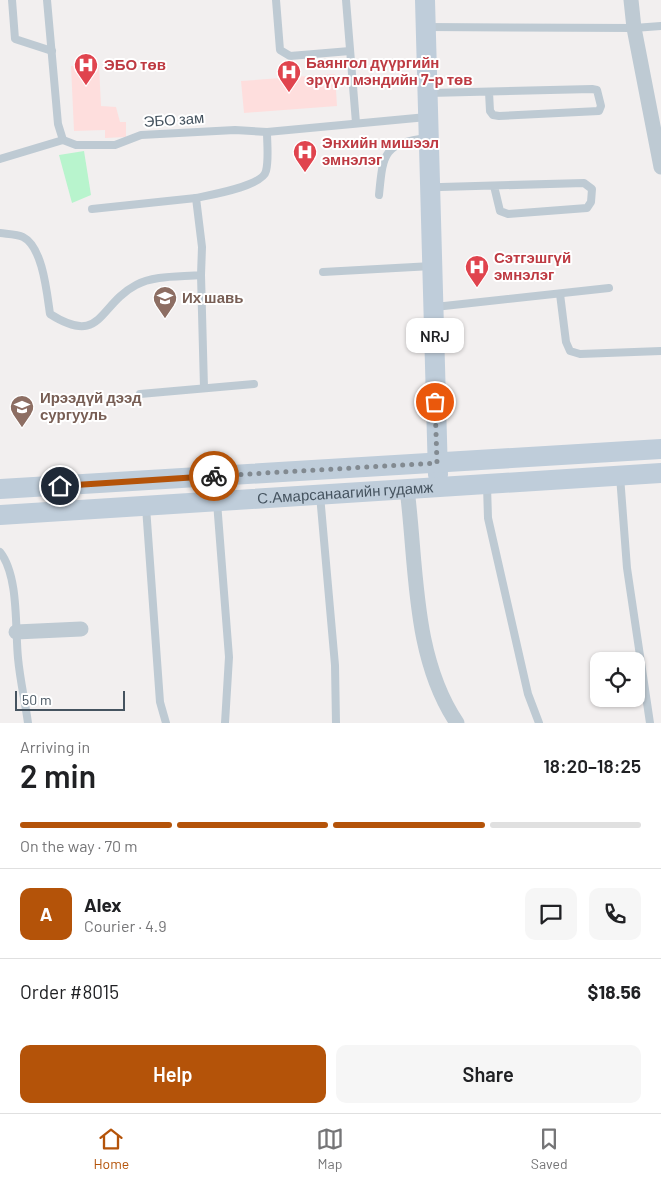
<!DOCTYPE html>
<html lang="en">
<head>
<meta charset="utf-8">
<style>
	:root { --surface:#fff; --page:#f6f6f6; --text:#202124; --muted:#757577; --line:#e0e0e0; --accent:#b45309 }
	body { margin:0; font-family:Barlow,sans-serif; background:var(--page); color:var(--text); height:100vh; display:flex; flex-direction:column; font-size:19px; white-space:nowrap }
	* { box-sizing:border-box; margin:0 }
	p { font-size:16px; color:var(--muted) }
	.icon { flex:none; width:28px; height:28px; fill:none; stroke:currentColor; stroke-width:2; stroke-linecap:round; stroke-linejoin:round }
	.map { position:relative; height:723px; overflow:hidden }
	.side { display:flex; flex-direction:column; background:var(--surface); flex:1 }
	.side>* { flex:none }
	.tools { position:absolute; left:590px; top:652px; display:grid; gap:10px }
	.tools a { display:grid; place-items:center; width:55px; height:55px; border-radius:10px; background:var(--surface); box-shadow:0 1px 4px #0004; font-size:25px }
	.scale { position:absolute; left:15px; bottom:12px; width:110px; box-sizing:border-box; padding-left:5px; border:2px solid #45535f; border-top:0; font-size:14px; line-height:18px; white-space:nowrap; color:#45535f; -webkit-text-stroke:4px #fff; paint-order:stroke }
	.pin { position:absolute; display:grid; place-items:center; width:42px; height:42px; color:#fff; margin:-21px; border:2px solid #fff; border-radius:50%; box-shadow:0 1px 5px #0007 }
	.courier { position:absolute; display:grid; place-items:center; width:50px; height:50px; margin:-25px; border:4px solid #b45309; border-radius:50%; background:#fff; color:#222; box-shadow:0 1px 6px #0007 }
	.bubble { position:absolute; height:35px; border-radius:10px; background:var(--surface); box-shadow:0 1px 4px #0004; font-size:16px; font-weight:600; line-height:35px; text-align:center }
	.headline em { font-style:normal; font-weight:600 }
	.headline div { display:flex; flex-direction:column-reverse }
	.headline { display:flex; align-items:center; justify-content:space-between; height:85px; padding:0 20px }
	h1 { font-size:32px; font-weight:600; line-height:38px }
	.bar { display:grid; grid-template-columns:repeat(4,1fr); gap:8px 5px; align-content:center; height:60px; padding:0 20px }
	.bar i { height:6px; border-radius:4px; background:var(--line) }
	.bar .active { background:var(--accent) }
	.bar p { grid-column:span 4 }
	.line { display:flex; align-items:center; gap:12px; padding:0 20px; border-top:1px solid var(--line) }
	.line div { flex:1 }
	.round { display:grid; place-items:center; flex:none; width:52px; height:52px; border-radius:10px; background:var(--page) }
	.cta { display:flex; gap:10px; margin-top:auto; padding:10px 20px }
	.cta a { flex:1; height:58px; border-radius:10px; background:var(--accent); color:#fff; font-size:20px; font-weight:600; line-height:58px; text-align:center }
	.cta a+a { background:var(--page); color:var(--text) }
	.tabs { display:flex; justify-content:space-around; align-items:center; height:70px; border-top:1px solid var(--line); background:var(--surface); font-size:14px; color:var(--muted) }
	.tabs a { display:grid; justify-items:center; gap:2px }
	.tabs .active { color:var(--accent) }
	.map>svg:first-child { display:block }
	.medical { fill:#fededd }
	.green { fill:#b8f4cd }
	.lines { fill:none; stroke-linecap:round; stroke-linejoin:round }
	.lane { stroke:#becad3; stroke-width:8 }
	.street { stroke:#becad3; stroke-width:15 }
	.secondary { stroke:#bfcdda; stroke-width:20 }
	.done { stroke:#828a91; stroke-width:5; stroke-dasharray:0 9 }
	.route { stroke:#b45309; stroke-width:6 }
	.labels { text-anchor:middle; stroke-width:4; stroke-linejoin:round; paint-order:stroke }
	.health-label { font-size:15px; font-weight:bold; fill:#be3a42; stroke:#fff; text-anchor:start }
	.street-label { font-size:15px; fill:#45535f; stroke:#fff }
	.education-label { font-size:15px; font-weight:bold; fill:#785e54; stroke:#fff; text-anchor:start }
</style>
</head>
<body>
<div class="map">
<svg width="661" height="723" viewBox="0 0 661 723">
	<rect width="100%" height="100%" fill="#f2efef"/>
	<g class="medical">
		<polygon points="99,65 101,106 116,107 120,122 126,122 126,137 105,138 105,130 74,131 71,66"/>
		<polygon points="335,74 337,106 244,113 241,81"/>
	</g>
	<polygon class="green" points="84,151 91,195 72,203 59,155"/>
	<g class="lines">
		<g class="lane">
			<polyline points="12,0 15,39 52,51"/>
			<polyline points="47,0 58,124 63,140 76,145 115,145 141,135 235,130 267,132 427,117"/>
			<polyline points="276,0 280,50 290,56 350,51"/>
			<polyline points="346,0 356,123"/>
			<polyline points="426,27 634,28 661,26"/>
			<polyline points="429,93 592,89 597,90 601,106 599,111 499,116 493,115 490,111 489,92"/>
			<polyline points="0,159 63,140"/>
			<polyline points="430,188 441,187 584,183 592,189 591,202 587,208 508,214 500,211 494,186"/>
			<path d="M379,195c4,-41 4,-52 49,-57"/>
			<polyline points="92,209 196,198"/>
			<path d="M0,233c7,1 17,1 23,4 20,10 24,57 27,77 52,33 48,-9 86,-29 18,-10 45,-8 65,-10l1,-28 -6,-49c14,-3 67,-12 70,-27 3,-12 1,-27 1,-39"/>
			<polyline points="323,272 432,266"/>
			<polyline points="201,275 204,388"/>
			<polyline points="560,294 566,342 570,351 580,354 661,351"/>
			<polyline points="435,307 609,288"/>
			<polyline points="140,394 254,384"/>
			<polyline points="620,476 627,568 650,723"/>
			<polyline points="487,486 488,518 528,694 539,723"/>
			<polyline points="320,495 335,665 336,723"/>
			<polyline points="217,502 229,657 225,723"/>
			<polyline points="146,507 160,702 166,723"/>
			<path d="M0,552c19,24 15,76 18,106 2,22 7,43 10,65"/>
		</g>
		<g class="street">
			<polyline points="631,0 634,28 661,167"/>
			<path d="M407,489c10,77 5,167 50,234"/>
			<polyline points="16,632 81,629"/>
		</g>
		<g class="secondary">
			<polyline points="425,0 438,475"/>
			<polyline points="0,489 661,449"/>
			<path id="s1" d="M0,515l661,-42"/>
		</g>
	</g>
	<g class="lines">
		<polyline class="done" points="214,476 437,463 435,402"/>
		<polyline class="route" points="60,486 214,476"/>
	</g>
	<defs>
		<g id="hospital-pin" transform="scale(1.25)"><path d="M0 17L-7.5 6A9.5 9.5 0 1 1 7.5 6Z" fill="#e0444e" stroke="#fff"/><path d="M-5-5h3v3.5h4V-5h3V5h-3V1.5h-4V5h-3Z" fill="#fff"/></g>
		<g id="university-pin" transform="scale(1.25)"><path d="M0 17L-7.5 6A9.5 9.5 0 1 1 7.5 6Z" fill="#8d6e63" stroke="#fff"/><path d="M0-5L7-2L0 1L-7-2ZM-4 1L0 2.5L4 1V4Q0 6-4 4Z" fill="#fff"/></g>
	</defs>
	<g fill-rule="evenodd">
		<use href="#hospital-pin" x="86" y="65"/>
		<use href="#hospital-pin" x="289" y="72"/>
		<use href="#hospital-pin" x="305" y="152"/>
		<use href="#hospital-pin" x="477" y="267"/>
		<use href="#university-pin" x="165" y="298"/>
		<use href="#university-pin" x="22" y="407"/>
	</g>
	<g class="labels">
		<g class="health-label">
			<text x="306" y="68">Баянгол дүүргийн<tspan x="306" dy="17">эрүүл мэндийн 7-р төв</tspan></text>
			<text x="104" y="70">ЭБО төв</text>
			<text x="322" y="148">Энхийн мишээл<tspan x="322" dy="17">эмнэлэг</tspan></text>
			<text x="494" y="263">Сэтгэшгүй<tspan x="494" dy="17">эмнэлэг</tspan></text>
		</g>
		<g class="street-label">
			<text transform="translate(174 120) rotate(-4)" y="5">ЭБО зам</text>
			<text dy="5" stroke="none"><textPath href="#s1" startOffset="346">С.Амарсанаагийн гудамж</textPath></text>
		</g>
		<g class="education-label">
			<text x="182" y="303">Их шавь</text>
			<text x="40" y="403">Ирээдүй дээд<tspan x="40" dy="17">сургууль</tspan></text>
		</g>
	</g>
</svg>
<div class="tools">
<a><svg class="icon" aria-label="locate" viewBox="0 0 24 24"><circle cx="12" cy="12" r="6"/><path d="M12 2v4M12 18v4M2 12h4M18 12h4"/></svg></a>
</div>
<div class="scale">50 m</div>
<div class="pin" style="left:435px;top:402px;background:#ea580c"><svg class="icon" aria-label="bag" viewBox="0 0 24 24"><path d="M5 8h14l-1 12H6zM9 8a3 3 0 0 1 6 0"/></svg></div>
<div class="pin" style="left:60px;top:486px;background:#1f2937"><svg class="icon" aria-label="home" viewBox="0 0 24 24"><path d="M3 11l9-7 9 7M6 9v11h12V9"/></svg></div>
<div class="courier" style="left:214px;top:476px"><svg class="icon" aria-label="bike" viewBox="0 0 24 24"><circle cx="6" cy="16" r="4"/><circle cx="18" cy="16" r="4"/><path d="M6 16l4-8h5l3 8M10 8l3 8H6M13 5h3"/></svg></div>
<div class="bubble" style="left:406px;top:318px;width:58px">NRJ</div>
</div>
<section class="side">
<div class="headline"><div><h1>2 min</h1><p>Arriving in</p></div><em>18:20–18:25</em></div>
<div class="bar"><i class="active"></i><i class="active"></i><i class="active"></i><i></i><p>On the way · 70 m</p></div>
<div class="line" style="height:90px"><b class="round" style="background:var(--accent);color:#fff">A</b><div><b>Alex</b><p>Courier · 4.9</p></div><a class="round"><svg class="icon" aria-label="chat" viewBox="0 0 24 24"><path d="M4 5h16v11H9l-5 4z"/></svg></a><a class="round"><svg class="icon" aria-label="phone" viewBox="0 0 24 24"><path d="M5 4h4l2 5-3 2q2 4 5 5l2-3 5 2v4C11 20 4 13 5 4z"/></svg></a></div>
<div class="line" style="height:65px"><div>Order #8015</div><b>$18.56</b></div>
<div class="cta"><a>Help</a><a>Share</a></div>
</section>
<nav class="tabs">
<a class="active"><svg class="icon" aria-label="home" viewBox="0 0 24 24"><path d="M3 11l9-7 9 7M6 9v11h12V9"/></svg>Home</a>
<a><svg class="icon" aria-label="map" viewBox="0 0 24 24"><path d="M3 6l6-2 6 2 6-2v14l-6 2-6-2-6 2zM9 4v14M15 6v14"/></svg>Map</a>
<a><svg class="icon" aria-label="saved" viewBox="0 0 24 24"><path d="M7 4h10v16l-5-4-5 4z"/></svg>Saved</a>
</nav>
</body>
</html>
